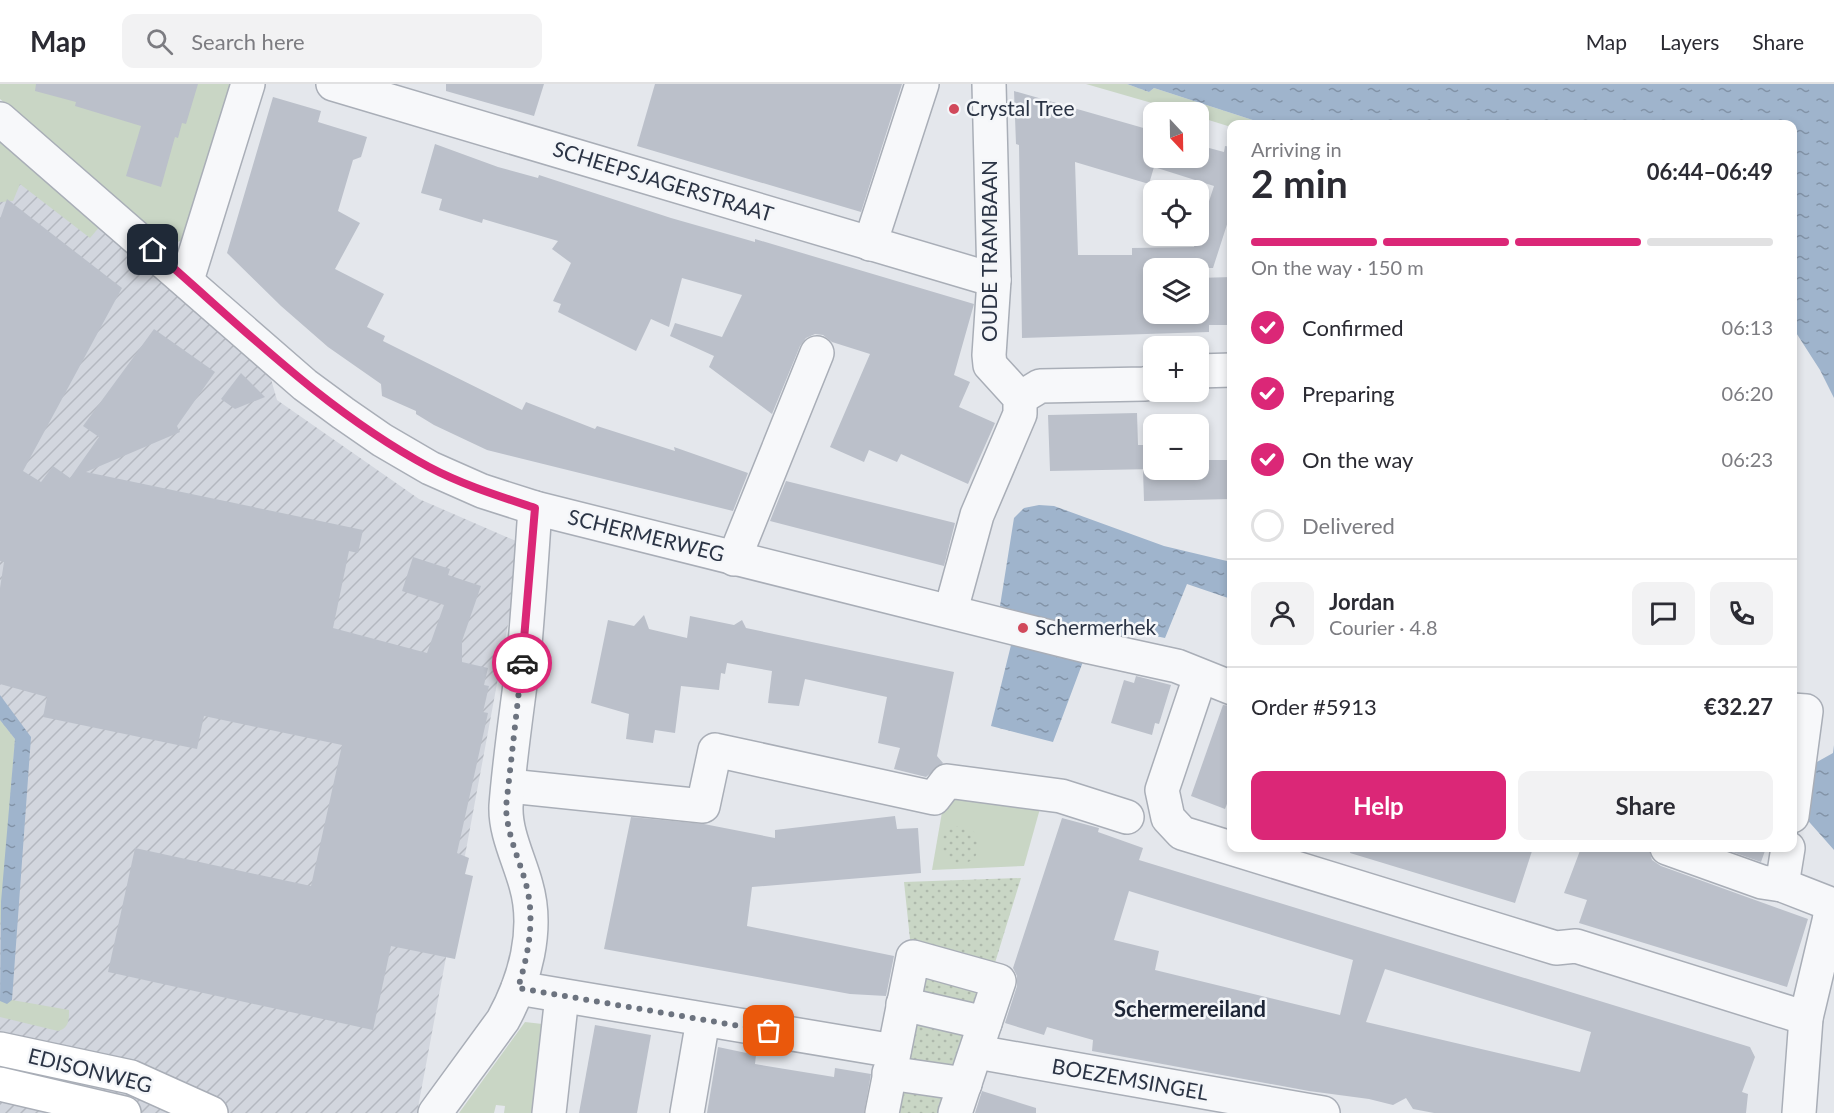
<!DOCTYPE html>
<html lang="en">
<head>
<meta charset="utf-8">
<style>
	:root { --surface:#fff; --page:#f2f2f3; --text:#2b2b33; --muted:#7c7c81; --line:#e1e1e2; --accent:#db2777 }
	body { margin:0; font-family:Lato,sans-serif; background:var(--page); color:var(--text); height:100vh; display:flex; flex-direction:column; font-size:22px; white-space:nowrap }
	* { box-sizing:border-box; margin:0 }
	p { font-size:20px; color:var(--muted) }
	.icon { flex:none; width:33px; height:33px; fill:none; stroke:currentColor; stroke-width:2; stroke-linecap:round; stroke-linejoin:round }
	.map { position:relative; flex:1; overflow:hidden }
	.side { position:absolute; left:1227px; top:36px; width:570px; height:732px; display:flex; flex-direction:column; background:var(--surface); border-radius:12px; box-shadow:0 3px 9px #0003 }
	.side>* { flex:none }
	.needle { width:39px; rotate:158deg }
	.controls { position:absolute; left:1143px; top:18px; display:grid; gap:12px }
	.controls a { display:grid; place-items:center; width:66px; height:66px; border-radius:12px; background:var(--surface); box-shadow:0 3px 9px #0003; font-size:30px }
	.pin { position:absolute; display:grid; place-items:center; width:51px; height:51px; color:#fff; margin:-26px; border-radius:12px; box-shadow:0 3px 9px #0006 }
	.courier { position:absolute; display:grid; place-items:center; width:60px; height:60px; margin:-30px; border:4px solid #db2777; border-radius:50%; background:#fff; color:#222; box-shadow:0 2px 8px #0007 }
	.headline em { font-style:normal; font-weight:700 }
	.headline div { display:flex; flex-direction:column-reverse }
	.headline { display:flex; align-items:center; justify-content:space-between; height:102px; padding:0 24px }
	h1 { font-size:39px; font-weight:700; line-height:45px }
	.bar { display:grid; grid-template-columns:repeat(4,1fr); gap:9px 6px; align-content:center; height:72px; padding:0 24px }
	.bar i { height:8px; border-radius:4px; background:var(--line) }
	.bar .active { background:var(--accent) }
	.bar p { grid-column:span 4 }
	.line { display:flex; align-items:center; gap:15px; padding:0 24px; border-top:2px solid var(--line) }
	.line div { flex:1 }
	.round { display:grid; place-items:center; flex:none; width:63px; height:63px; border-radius:12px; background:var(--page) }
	ol { padding:0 24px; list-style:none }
	li { display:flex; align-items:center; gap:18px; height:66px }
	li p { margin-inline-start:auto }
	li .icon { padding:6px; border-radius:50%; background:var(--accent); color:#fff; stroke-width:4 }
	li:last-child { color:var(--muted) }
	li i { width:33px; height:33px; border:3px solid var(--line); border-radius:50% }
	.cta { display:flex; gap:12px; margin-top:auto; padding:12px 24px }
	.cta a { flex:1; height:69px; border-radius:12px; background:var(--accent); color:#fff; font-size:24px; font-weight:700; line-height:69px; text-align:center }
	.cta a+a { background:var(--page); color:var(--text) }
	header { display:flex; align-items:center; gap:36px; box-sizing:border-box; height:84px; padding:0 30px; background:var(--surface); border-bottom:2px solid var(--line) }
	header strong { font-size:28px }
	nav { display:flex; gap:33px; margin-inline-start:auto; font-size:21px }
	.search { width:420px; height:54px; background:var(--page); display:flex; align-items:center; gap:15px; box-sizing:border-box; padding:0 21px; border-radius:12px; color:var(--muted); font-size:22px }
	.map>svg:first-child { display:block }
	.industrial { fill:url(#industrial-furrows) }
	.grass { fill:#c9d6c5 }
	.park { fill:url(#park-dots) }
	.water { fill:url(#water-ripples) }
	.building { fill:#bbc0ca; fill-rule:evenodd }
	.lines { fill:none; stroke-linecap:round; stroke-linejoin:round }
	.street-casing { stroke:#a9aeb7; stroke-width:36 }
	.secondary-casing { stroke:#a9aeb7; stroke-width:36 }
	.street { stroke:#f7f8fa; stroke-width:33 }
	.secondary { stroke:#fff; stroke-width:33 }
	.done { stroke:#6c737f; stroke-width:6; stroke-dasharray:0 10.8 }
	.route { stroke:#db2777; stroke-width:8 }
	.poi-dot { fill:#d1495b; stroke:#f4f6f9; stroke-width:2 }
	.labels { text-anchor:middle; stroke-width:5; stroke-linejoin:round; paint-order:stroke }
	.poi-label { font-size:21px; fill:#2b3445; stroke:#f4f6f9; text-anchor:start }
	.street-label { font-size:21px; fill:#2b3445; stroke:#f4f6f9 }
	.neighbourhood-label { font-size:22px; font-weight:bold; fill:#1d2536; stroke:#f4f6f9 }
</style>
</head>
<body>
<header>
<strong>Map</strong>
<div class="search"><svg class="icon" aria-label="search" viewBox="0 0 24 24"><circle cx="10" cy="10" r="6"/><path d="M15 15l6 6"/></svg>Search here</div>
<nav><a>Map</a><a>Layers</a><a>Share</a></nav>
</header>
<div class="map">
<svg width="1834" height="1029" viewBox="0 0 1834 1029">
	<defs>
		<pattern id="industrial-furrows" width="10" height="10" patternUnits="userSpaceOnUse" patternTransform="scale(1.5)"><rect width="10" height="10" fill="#d2d6de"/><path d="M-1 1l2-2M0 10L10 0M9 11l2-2" fill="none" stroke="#b4b8c0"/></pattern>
		<pattern id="park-dots" width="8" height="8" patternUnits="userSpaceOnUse" patternTransform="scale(1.5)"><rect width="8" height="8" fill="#c9d6c5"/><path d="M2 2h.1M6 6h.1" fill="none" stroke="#adb8ab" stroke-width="1.8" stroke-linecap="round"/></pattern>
		<pattern id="water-ripples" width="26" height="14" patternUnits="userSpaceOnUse" patternTransform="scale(1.5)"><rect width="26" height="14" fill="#9fb4cc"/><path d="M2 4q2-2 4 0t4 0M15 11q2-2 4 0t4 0" fill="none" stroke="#8293a7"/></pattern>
	</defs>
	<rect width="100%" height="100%" fill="#e4e7ec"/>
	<polygon class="industrial" points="0,53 269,288 277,316 419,415 523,460 417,1029 0,1029"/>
	<g class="grass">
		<polygon points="0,0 234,0 187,153 178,158 166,157 0,15"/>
		<polygon points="1086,0 1127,0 1149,8 1154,4 1265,40 1232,40 1231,43 1199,33 1198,28 1183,28"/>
		<polygon points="0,56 101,141 90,154 20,100 13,117 0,118"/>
		<polygon points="0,636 15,655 0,846"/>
		<polygon points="946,705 1041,721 1024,782 932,786"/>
		<path d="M12,916l57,10c0,10 0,18 -11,21l-58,-14v-16z"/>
		<polygon points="525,938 551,941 533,1029 504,1029 505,1022 496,1021 494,1029 459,1029"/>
	</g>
	<g class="park">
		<circle cx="960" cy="761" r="19"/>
		<polygon points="1021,794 949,1029 886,1029 912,874 904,798"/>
	</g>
	<g class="water">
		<polygon points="1127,0 1834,0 1834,314 1820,286 1793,244 1792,40 1265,40 1154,4 1149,8"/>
		<polygon points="1039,421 1054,422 1164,462 1231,478 1231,515 1187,500 1165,554 1136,548 1121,553 1062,539 1084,575 1053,658 991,642 1013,553 1044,535 1000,522 1014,434 1024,424"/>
		<polygon points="0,611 31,653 12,916 7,920 0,917 1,818 15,655 0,636"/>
		<polygon points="1834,661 1834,766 1803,731 1808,683 1833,669"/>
	</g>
	<g class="building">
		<polygon points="36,0 198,0 186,40 182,39 178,54 175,53 161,103 126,92 141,42 75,22 76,18 35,7"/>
		<polygon points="446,0 544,0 534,32 446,7"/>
		<polygon points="655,0 902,0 861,128 637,62"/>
		<path d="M1014,7l140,40v27h44v-13l26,7 1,-6 7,1v62l-19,59h-59v46h44v-36l34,-1v48h-23v7l-187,6 -3,-193 -3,-1zM1075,78l74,22 5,-17 60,19 -20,61 -62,1v7h-54z"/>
		<polygon points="273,13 321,27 318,38 367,53 361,73 353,76 338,127 360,139 335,185 384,210 367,243 385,252 383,257 399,265 522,326 526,318 595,345 597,342 675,367 674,363 748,389 733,427 487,366 434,341 416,330 416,327 382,312 381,300 328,263 281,222 227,169"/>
		<polygon points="435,60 498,83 538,94 539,91 671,134 755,158 755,155 974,220 954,291 970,298 959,323 995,339 968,400 901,370 897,378 869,366 864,378 830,363 870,270 832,258 823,251 815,250 806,254 800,262 772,330 709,283 714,272 670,252 675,239 722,253 742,211 682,194 669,243 651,235 636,267 558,228 561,220 553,217 571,179 552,165 558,157 483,135 482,139 439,126 442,115 421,109"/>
		<polygon points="7,115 122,204 23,387 41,398 53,382 70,394 99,353 83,342 154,245 215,288 177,342 180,348 86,388 363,446 358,469 349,467 333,544 427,569 444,521 402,507 413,473 450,485 448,491 481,502 462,557 462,578 488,584 484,601 489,602 483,628 488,629 457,769 469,774 465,790 473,792 455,875 391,862 373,946 108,888 135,764 311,802 342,661 204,632 197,665 43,633 47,613 0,600 0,504 4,478 0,477 0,135"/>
		<polygon points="241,289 265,313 235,325 221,315"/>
		<polygon points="1137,329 1138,361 1153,361 1154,385 1050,387 1048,331"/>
		<polygon points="1198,376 1232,376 1232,415 1144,417 1143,386 1198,386"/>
		<polygon points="786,397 955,439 944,482 770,437"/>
		<polygon points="644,531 649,545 687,554 690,532 734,541 742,536 746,544 954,588 937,672 943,679 926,693 894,685 900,664 878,659 887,613 805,595 799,622 768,619 772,587 727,579 725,590 721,589 719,606 681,602 675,649 655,646 653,659 626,655 629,630 591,619 608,536 634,542"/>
		<polygon points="1136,592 1171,601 1159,640 1155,639 1152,651 1111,639 1124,596 1134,599"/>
		<polygon points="1223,621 1232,622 1232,707 1225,725 1191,712"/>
		<polygon points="895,732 897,745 918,744 921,789 752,803 747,842 894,872 886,912 850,910 604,865 631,733 704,740 775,754 775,746"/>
		<path d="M1062,734l37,10 -1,4 45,16 -4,12 611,187 5,10 -13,35 6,2 -2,19h-312l-21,-4 -7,-11 -13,7 -24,-6 -60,-8 -217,-40 1,-11 -46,-13 -3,8 -39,-12 12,-37v-10l-4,-8zM1129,807l224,69 -13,55 -185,-45 4,-19 -45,-11zM1385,885l206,63 -11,40 -214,-50z"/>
		<polygon points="1351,764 1533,764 1515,819 1350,769"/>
		<polygon points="1581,764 1649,764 1652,776 1661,782 1808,835 1787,903 1579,839 1587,816 1564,809"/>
		<polygon points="1721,764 1766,764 1761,778"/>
		<polygon points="595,941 651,951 637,1029 579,1029"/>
		<polygon points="718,963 756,971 755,980 834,993 835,984 871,990 864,1029 707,1029"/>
		<polygon points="982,1007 1036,1024 1036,1029 975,1029"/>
	</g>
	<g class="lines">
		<g class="street-casing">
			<g id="street">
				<polyline points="333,0 994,196"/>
				<polyline points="0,35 305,301 343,329 382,356 430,384 482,407 535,424 1090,563 1177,582 1232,604"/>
				<polyline points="870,160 922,0"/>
				<polyline points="187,196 248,0"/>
				<polyline points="1198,287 1232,286"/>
				<polyline points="1020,314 1040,302 1145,300 1154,297"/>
				<polyline points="734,475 817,269"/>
				<polyline points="951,526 977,431 1020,330 1020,314 990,281 989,271 994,196 989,0"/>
				<polyline points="1200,593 1162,706 1168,734 1182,749 1556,864 1576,862 1806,934"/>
				<polyline points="1792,626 1806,627 1792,732"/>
				<polyline points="509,702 703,722 715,666 934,714 947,697 1061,712 1127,733"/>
				<polyline points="1667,764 1762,798 1782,801 1828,819 1831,825 1829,837 1806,934 1799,1029"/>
				<polyline points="1782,801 1788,764"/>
				<polyline points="518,904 894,967"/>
				<polyline points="903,920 985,939"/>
				<polyline points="977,968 1323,1029"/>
				<polyline points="889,989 965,1000"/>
				<path d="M435,1029l68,-93c22,-40 36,-90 23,-135 -7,-26 -21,-52 -20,-79 4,-54 13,-108 19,-162 4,-46 7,-91 10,-136"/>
				<polyline points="549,1029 562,912"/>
				<polyline points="687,1029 703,936"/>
				<polyline points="882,1029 913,873 999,897 955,1029"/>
			</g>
		</g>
		<g class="secondary-casing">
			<g id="secondary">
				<polyline points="0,965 131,993 211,1029"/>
				<polyline points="0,1000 124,1029"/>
			</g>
		</g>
		<use href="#street" class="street"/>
		<use href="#secondary" class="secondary"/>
	</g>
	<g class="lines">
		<path class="done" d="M522,579l-16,144c1,29 14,53 21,81 8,34 1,67 -9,100l251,43"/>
		<path class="route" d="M153,166c89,77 172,161 276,217 34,18 70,29 106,41l-13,155"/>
	</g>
	<g class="poi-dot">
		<circle cx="954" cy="25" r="6"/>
		<circle cx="1023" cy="544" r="6"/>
	</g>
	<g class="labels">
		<g class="poi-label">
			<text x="966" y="32">Crystal Tree</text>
			<text x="1035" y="551">Schermerhek</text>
		</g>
		<g class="street-label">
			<text transform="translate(663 98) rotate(17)" y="7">SCHEEPSJAGERSTRAAT</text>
			<text transform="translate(990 167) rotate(-90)" y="7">OUDE TRAMBAAN</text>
			<text transform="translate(646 452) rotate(14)" y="7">SCHERMERWEG</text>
			<text transform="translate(90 987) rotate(14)" y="7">EDISONWEG</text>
			<text transform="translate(1130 996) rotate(10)" y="7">BOEZEMSINGEL</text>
		</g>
		<g class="neighbourhood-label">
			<text x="1190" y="933">Schermereiland</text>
		</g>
	</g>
</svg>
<div class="controls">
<a><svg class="needle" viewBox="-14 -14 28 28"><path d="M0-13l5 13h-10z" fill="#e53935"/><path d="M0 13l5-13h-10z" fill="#7c7c81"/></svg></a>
<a><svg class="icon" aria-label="locate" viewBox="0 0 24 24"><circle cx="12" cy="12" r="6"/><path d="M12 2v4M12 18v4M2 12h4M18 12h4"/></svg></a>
<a><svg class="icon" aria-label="layers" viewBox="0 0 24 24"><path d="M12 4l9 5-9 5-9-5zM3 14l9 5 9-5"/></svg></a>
<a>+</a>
<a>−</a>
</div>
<div class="pin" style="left:769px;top:947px;background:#ea580c"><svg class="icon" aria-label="bag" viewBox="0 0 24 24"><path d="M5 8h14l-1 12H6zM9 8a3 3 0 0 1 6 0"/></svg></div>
<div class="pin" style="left:153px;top:166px;background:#1f2937"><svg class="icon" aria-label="home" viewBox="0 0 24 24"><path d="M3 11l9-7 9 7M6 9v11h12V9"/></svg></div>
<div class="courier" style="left:522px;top:579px"><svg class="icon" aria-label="car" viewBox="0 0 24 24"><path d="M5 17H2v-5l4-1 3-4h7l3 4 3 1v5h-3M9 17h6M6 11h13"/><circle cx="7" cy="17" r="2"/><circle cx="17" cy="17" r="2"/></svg></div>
<section class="side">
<div class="headline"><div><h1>2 min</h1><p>Arriving in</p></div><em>06:44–06:49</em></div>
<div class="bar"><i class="active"></i><i class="active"></i><i class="active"></i><i></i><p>On the way · 150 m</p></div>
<ol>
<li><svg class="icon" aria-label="check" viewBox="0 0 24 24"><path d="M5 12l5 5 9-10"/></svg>Confirmed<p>06:13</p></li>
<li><svg class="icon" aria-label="check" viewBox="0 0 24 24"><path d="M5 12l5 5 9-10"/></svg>Preparing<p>06:20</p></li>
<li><svg class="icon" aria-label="check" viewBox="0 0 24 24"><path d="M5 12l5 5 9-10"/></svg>On the way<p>06:23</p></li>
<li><i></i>Delivered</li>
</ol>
<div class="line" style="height:108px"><a class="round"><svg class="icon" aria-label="person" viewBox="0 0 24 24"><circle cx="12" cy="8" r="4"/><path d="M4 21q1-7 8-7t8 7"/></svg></a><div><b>Jordan</b><p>Courier · 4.8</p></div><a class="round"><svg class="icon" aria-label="chat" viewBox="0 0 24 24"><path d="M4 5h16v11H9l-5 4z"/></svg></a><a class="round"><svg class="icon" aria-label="phone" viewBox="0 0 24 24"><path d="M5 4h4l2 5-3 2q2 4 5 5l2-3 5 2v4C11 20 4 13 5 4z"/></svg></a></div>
<div class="line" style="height:78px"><div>Order #5913</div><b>€32.27</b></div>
<div class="cta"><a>Help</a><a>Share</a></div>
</section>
</div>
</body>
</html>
